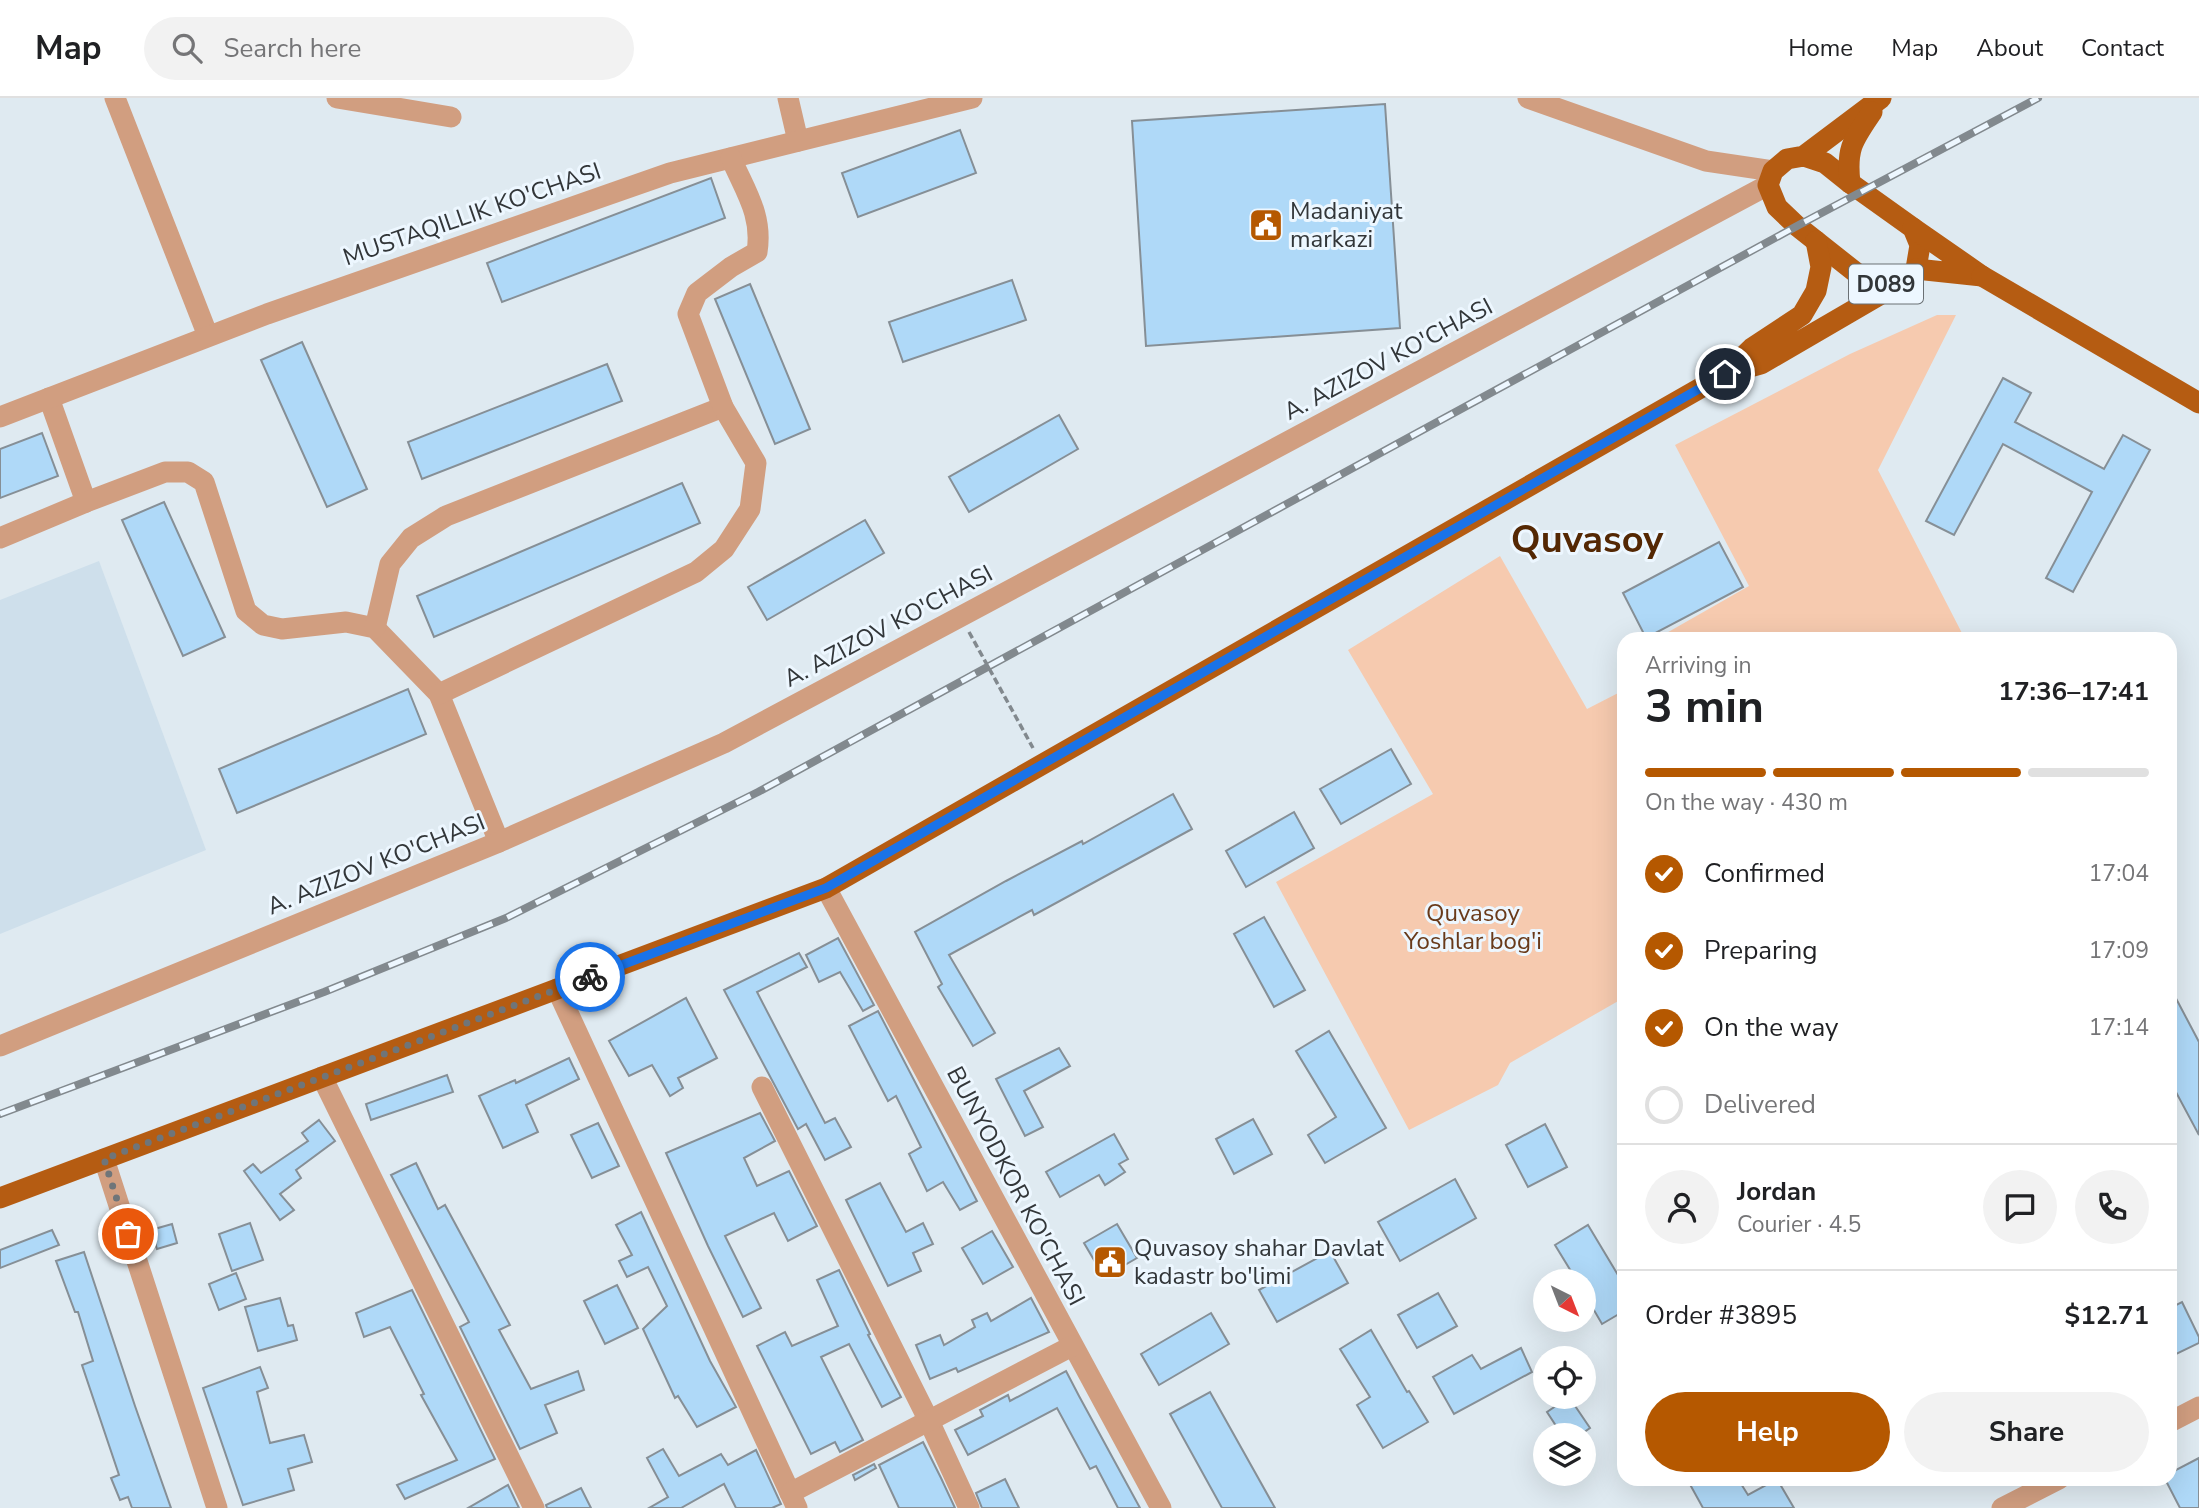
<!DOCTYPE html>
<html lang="en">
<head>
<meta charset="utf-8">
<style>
	:root { --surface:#fff; --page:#f2f2f2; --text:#202124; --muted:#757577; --line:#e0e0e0; --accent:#b55800 }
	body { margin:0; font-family:"Nunito Sans",sans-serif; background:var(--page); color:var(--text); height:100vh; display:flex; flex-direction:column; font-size:26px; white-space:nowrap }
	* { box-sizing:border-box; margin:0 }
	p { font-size:23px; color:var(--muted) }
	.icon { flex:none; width:38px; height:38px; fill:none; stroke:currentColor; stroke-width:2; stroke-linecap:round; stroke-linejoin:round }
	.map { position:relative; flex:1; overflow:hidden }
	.panel { position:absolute; left:1617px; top:534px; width:560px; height:854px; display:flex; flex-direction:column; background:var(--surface); border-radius:21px; box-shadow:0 7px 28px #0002 }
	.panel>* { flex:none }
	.needle { width:46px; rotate:138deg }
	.controls { position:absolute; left:1533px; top:1171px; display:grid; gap:14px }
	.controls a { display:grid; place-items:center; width:63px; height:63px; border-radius:50%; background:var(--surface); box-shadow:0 7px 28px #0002; font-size:35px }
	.pin { position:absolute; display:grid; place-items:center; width:60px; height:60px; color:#fff; margin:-30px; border:4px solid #fff; border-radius:50%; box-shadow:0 2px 7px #0007 }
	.courier { position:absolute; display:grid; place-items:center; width:70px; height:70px; margin:-35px; border:5px solid #1a73e8; border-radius:50%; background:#fff; color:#222; box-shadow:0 2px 9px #0007 }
	.headline em { font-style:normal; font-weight:700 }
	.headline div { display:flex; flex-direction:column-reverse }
	.headline { display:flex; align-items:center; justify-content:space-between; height:119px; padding:0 28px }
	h1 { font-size:46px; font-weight:700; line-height:52px }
	.bar { display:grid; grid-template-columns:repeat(4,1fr); gap:10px 7px; align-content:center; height:84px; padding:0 28px }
	.bar i { height:9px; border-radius:5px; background:var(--line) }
	.bar .current { background:var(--accent) }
	.bar p { grid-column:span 4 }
	.line { display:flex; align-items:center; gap:18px; padding:0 28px; border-top:2px solid var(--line) }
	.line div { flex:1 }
	.round { display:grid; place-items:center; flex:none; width:74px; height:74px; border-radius:37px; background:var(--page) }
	ol { padding:0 28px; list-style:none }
	li { display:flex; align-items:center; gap:21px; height:77px }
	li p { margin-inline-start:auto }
	li .icon { padding:7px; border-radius:50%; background:var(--accent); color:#fff; stroke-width:4 }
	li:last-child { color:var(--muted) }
	li i { width:38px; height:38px; border:4px solid var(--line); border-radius:50% }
	.cta { display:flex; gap:14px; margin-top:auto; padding:14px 28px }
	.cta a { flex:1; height:80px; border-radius:42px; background:var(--accent); color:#fff; font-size:28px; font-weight:700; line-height:80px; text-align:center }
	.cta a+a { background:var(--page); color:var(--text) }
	header { display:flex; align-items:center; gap:42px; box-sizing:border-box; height:98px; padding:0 35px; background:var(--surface); border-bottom:2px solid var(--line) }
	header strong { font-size:33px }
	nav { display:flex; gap:38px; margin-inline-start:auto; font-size:24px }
	.search { width:490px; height:63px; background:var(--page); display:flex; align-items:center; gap:18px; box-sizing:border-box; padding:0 24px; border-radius:38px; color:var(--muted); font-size:26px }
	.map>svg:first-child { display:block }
	.built { fill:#cedfeb }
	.green { fill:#f6caaf }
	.building { fill:#afd9f8; stroke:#868f96; stroke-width:2 }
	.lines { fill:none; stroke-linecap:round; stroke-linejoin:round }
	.path { stroke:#82898e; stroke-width:3.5; stroke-dasharray:7 3.5; stroke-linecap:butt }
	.minor { stroke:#d19e80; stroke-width:21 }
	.major { stroke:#b55c12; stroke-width:21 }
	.rail-casing { stroke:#82898e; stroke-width:8 }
	.rail { stroke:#edf7ff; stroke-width:5; stroke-dasharray:16; stroke-linecap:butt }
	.done { stroke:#6f7579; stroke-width:7; stroke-dasharray:0 12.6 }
	.route { stroke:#1a73e8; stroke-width:9 }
	.labels { text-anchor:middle; stroke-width:6; stroke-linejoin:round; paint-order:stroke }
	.shield { fill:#edf7ff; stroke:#6a7074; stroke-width:2 }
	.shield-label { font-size:23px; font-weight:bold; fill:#323639 }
	.poi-label { font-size:24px; fill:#323639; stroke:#edf7ff; text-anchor:start }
	.street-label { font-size:24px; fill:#323639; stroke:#edf7ff }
	.park-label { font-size:24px; fill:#693a1a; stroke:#edf7ff }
	.town-label { font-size:38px; font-weight:bold; fill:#542804; stroke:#edf7ff }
</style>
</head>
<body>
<header>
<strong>Map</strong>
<div class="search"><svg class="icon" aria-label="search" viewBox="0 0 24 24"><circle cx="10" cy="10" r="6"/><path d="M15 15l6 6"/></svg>Search here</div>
<nav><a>Home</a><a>Map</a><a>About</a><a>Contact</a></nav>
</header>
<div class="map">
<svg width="2199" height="1410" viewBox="0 0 2199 1410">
	<rect width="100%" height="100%" fill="#dfeaf1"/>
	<polygon class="built" points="99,463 206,752 0,836 0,502"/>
	<g class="green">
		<polygon points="1937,217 1956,217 1878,372 1965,541 1656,541 1749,488 1675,347 1850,256"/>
		<polygon points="1500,458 1587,611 1624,592 1624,908 1620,902 1510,965 1498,987 1409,1032 1276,784 1433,696 1348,552"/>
	</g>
	<g class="building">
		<polygon points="1385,6 1400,230 1146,248 1132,23"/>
		<polygon points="960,32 976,75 858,119 842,75"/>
		<polygon points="711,80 725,120 502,204 487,165"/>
		<polygon points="1012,182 1026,222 903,264 889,224"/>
		<polygon points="750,186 810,331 775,346 715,201"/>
		<polygon points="302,244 367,391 327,409 261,262"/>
		<polygon points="607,266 622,303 422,381 408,344"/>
		<polygon points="2003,280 2031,295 2015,324 2104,371 2123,337 2150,352 2073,494 2046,480 2092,394 2003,346 1954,437 1926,423"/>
		<polygon points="1059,317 1078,351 969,414 949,379"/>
		<polygon points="42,335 58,378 0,400 0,351"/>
		<polygon points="682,385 700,425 434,539 417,498"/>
		<polygon points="164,404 225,539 183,558 122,422"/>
		<polygon points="865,422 884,455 767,522 748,489"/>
		<polygon points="1719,444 1743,489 1646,540 1623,495"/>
		<polygon points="408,591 426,636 237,715 219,671"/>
		<polygon points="1391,651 1411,686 1341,726 1320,691"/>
		<polygon points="1173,696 1192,731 1034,817 1032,812 949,857 995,935 973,948 938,889 942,886 915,834 1006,783 1082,743 1083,746"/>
		<polygon points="1294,714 1314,750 1246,789 1226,753"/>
		<polygon points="1264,819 1305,892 1274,909 1234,836"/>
		<polygon points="838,840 874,907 863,913 840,874 819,884 806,857"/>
		<polygon points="799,855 807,869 757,894 825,1025 835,1020 851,1049 825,1062 806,1026 798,1031 724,892"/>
		<polygon points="2170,889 2199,944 2199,1037 2170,983"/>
		<polygon points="686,900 717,960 678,980 683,990 670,998 652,967 629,978 609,943"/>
		<polygon points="878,913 977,1103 960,1112 943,1084 927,1093 909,1056 921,1049 896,998 888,1003 849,928"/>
		<polygon points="1329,933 1386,1030 1325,1065 1308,1037 1336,1019 1296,953"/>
		<polygon points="1059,950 1070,968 1024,993 1043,1029 1025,1038 996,981"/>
		<polygon points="569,960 579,981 526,1007 538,1034 503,1050 479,998 515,982 516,985"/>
		<polygon points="447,977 453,994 371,1022 366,1006"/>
		<polygon points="760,1015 775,1043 744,1060 757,1088 789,1073 817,1128 788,1143 774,1115 725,1138 761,1210 743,1219 708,1148 666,1055"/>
		<polygon points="1253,1021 1272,1056 1234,1076 1216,1041"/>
		<polygon points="319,1022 335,1043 296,1072 301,1080 280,1096 294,1112 280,1122 244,1073 253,1066 261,1075 308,1043 302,1035"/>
		<polygon points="598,1025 619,1068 592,1080 571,1037"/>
		<polygon points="1545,1026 1567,1069 1528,1089 1506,1047"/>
		<polygon points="1114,1036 1128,1061 1119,1066 1125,1074 1105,1087 1099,1077 1060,1099 1046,1074"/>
		<polygon points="416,1065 438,1111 445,1107 510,1227 499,1232 531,1291 578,1273 584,1292 545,1307 557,1335 520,1351 460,1229 469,1224 391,1077"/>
		<polygon points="1455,1081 1476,1120 1400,1163 1378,1124"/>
		<polygon points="880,1085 906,1134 923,1125 933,1146 913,1155 921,1173 888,1188 846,1102"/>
		<polygon points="641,1114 710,1263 736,1309 697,1329 678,1298 675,1300 643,1231 667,1208 648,1169 627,1179 619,1163 632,1157 616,1127"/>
		<polygon points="250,1125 263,1162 232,1173 219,1136"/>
		<polygon points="172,1126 177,1145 157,1151 151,1132"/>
		<polygon points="1117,1126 1137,1160 1104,1179 1084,1145"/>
		<polygon points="1588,1127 1624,1187 1624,1213 1602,1226 1584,1195 1584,1183 1577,1183 1555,1147"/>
		<polygon points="52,1132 59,1147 0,1170 0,1152"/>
		<polygon points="992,1133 1013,1169 983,1186 962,1150"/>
		<polygon points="1330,1153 1348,1185 1277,1224 1259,1192"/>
		<polygon points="84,1154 135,1308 171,1410 132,1410 128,1399 120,1402 111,1380 119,1377 82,1267 93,1263 78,1214 75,1214 56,1163"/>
		<polygon points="839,1172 870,1236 868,1237 901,1299 882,1309 849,1246 821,1259 863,1342 840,1354 835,1344 811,1356 757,1248 785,1234 792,1248 838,1228 817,1182"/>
		<polygon points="236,1175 246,1201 219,1212 209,1186"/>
		<polygon points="617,1187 638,1230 605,1246 584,1203"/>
		<polygon points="412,1192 495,1361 405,1401 397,1387 457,1362 421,1297 424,1296 390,1229 364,1239 356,1215"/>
		<polygon points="1438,1195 1457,1228 1417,1250 1398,1217"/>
		<polygon points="280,1200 288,1228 293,1227 297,1242 258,1253 245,1209"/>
		<polygon points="1031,1200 1049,1234 958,1274 956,1270 930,1281 916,1247 940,1237 944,1247 975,1229 972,1222 987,1215 991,1223"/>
		<polygon points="2182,1204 2199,1239 2199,1245 2170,1259 2170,1210"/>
		<polygon points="1211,1215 1229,1246 1159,1287 1141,1256"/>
		<polygon points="1371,1232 1407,1294 1409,1293 1428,1324 1383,1350 1357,1307 1370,1299 1340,1251"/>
		<polygon points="1521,1250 1532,1274 1454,1316 1433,1279 1472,1257 1481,1271"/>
		<polygon points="260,1269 268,1290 257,1294 270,1345 304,1337 312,1364 288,1371 294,1392 243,1407 203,1290"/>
		<polygon points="1066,1273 1079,1298 1140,1410 1118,1410 1096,1368 1090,1371 1057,1310 968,1357 955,1332 983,1318 980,1312 1008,1297 1010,1303"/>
		<polygon points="1210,1294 1275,1410 1222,1410 1170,1316"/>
		<polygon points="1569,1299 1590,1330 1580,1337 1562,1337 1547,1314"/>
		<polygon points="923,1344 941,1380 955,1410 899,1410 879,1367"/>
		<polygon points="663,1351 679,1378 721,1356 728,1367 756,1352 781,1406 772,1410 736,1410 724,1386 681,1410 649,1410 668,1399 647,1360"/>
		<polygon points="2199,1360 2199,1410 2180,1410 2165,1381 2170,1381 2170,1375"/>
		<polygon points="874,1366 876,1370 855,1382 853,1377"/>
		<polygon points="1005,1381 1019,1410 982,1410 976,1395"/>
		<polygon points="1687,1381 1738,1381 1748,1397 1777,1381 1794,1410 1703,1410"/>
		<polygon points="508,1387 519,1410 468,1410"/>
		<polygon points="581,1390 591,1410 547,1410 546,1407"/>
	</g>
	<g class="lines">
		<polyline class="path" points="969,534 1033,650"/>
		<g class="minor">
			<polyline points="115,0 208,238"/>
			<polyline points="337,0 451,19"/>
			<polyline points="788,0 798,43"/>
			<polyline points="1528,0 1706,63 1773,73"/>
			<polyline points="49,300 86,404"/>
			<polyline points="0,319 267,216 670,75 972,0"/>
			<polyline points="0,440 86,404 165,374 188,374 204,384 246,513 263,527 282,531 346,524 375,530 439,596 499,744"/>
			<polyline points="375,530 390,466 411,440 446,418 723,309"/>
			<path d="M439,596l257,-122 28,-23 26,-40 6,-46 -33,-56 -35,-93 9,-21 34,-26 26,-15c6,-37 -12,-61 -26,-94"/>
			<polyline points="826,790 1161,1410"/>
			<polyline points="557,891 797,1410"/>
			<polyline points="0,948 499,744 724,645 1768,87"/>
			<polyline points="322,979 534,1410"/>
			<polyline points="762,989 929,1323 969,1410"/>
			<polyline points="104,1061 217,1410"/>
			<polyline points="2170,1324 2199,1309"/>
			<polyline points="790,1395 1072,1248"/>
			<polyline points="2002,1410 2059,1381"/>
		</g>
		<g class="major">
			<polyline points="1804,58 1825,65 1850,85 1913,130 1920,147 1916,171 1900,185 1874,187 1859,177 1797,128 1777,109 1768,87 1773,73 1787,61 1804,58 1881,0"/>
			<path d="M1850,85c-4,-35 3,-43 22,-71"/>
			<polyline points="1913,130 1982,178 1916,171"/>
			<polyline points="1816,143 1821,169 1816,193 1802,217 1752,250 1725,276 1761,266 1895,188"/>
			<polyline points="1982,178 2199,305"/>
			<polyline points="0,1100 826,790 1725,276"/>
		</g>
		<g class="rail-casing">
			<polyline id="rail" points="0,1016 324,894 506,820 758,694 1797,128 2038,0"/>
		</g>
		<use href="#rail" class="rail"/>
	</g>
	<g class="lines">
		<polyline class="done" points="128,1136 104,1061 590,879"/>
		<polyline class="route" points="590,879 826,790 1725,276"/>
	</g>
	<defs>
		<g id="civic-square" transform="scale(1.75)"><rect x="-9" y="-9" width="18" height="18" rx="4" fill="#b55800" stroke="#edf7ff"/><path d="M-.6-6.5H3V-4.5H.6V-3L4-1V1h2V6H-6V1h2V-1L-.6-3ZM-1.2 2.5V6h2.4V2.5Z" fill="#fff"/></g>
	</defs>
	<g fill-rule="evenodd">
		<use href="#civic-square" x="1266" y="127"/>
		<use href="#civic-square" x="1110" y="1164"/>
	</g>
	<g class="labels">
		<rect class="shield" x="1849" y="166.5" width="74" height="39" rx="5"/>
		<g class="shield-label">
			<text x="1886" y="194">D089</text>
		</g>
		<g class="poi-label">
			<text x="1290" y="121">Madaniyat<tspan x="1290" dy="28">markazi</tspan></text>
			<text x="1134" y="1158">Quvasoy shahar Davlat<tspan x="1134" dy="28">kadastr bo'limi</tspan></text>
		</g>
		<g class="street-label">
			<text transform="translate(472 116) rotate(-19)" y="8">MUSTAQILLIK KO'CHASI</text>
			<text transform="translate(1388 261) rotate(-28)" y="8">A. AZIZOV KO'CHASI</text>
			<text transform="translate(888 528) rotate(-28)" y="8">A. AZIZOV KO'CHASI</text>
			<text transform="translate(376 766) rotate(-22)" y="8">A. AZIZOV KO'CHASI</text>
			<text transform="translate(1016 1088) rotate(62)" y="8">BUNYODKOR KO'CHASI</text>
		</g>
		<g class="park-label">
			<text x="1473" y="823">Quvasoy<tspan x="1473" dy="28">Yoshlar bog'i</tspan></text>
		</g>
		<g class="town-label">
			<text x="1587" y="454">Quvasoy</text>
		</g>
	</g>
</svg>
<div class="controls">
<a><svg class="needle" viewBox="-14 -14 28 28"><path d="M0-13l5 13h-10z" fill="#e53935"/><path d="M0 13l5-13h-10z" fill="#757577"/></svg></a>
<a><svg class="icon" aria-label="locate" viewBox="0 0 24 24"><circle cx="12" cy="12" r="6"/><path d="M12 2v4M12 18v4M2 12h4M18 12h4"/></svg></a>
<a><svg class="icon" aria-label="layers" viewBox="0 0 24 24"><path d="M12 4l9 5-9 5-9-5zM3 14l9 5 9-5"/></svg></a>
</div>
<div class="pin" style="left:128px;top:1136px;background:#ea580c"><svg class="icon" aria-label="bag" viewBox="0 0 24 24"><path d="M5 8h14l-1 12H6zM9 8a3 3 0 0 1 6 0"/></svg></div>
<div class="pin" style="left:1725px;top:276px;background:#1f2937"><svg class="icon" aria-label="home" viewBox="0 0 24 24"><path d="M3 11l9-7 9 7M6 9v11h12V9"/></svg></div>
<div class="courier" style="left:590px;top:879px"><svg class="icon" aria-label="bike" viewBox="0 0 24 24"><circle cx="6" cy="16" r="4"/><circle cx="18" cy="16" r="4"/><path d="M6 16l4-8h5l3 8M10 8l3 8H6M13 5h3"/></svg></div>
<section class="panel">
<div class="headline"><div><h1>3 min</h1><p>Arriving in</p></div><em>17:36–17:41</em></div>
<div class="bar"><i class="current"></i><i class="current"></i><i class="current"></i><i></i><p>On the way · 430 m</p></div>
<ol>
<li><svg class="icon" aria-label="check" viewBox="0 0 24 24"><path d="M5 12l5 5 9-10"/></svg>Confirmed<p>17:04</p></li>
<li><svg class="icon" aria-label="check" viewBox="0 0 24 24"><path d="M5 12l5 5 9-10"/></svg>Preparing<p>17:09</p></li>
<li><svg class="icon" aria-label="check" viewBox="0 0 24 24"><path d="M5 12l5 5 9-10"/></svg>On the way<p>17:14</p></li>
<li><i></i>Delivered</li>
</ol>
<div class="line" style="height:126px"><a class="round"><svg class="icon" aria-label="person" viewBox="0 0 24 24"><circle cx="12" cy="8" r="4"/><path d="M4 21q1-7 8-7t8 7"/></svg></a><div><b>Jordan</b><p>Courier · 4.5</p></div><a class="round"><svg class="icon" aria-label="chat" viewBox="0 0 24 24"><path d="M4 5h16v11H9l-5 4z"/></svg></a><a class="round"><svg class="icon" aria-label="phone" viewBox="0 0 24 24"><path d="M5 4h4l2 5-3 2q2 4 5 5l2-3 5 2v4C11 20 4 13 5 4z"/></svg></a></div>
<div class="line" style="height:91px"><div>Order #3895</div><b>$12.71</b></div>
<div class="cta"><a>Help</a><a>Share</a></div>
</section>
</div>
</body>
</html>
